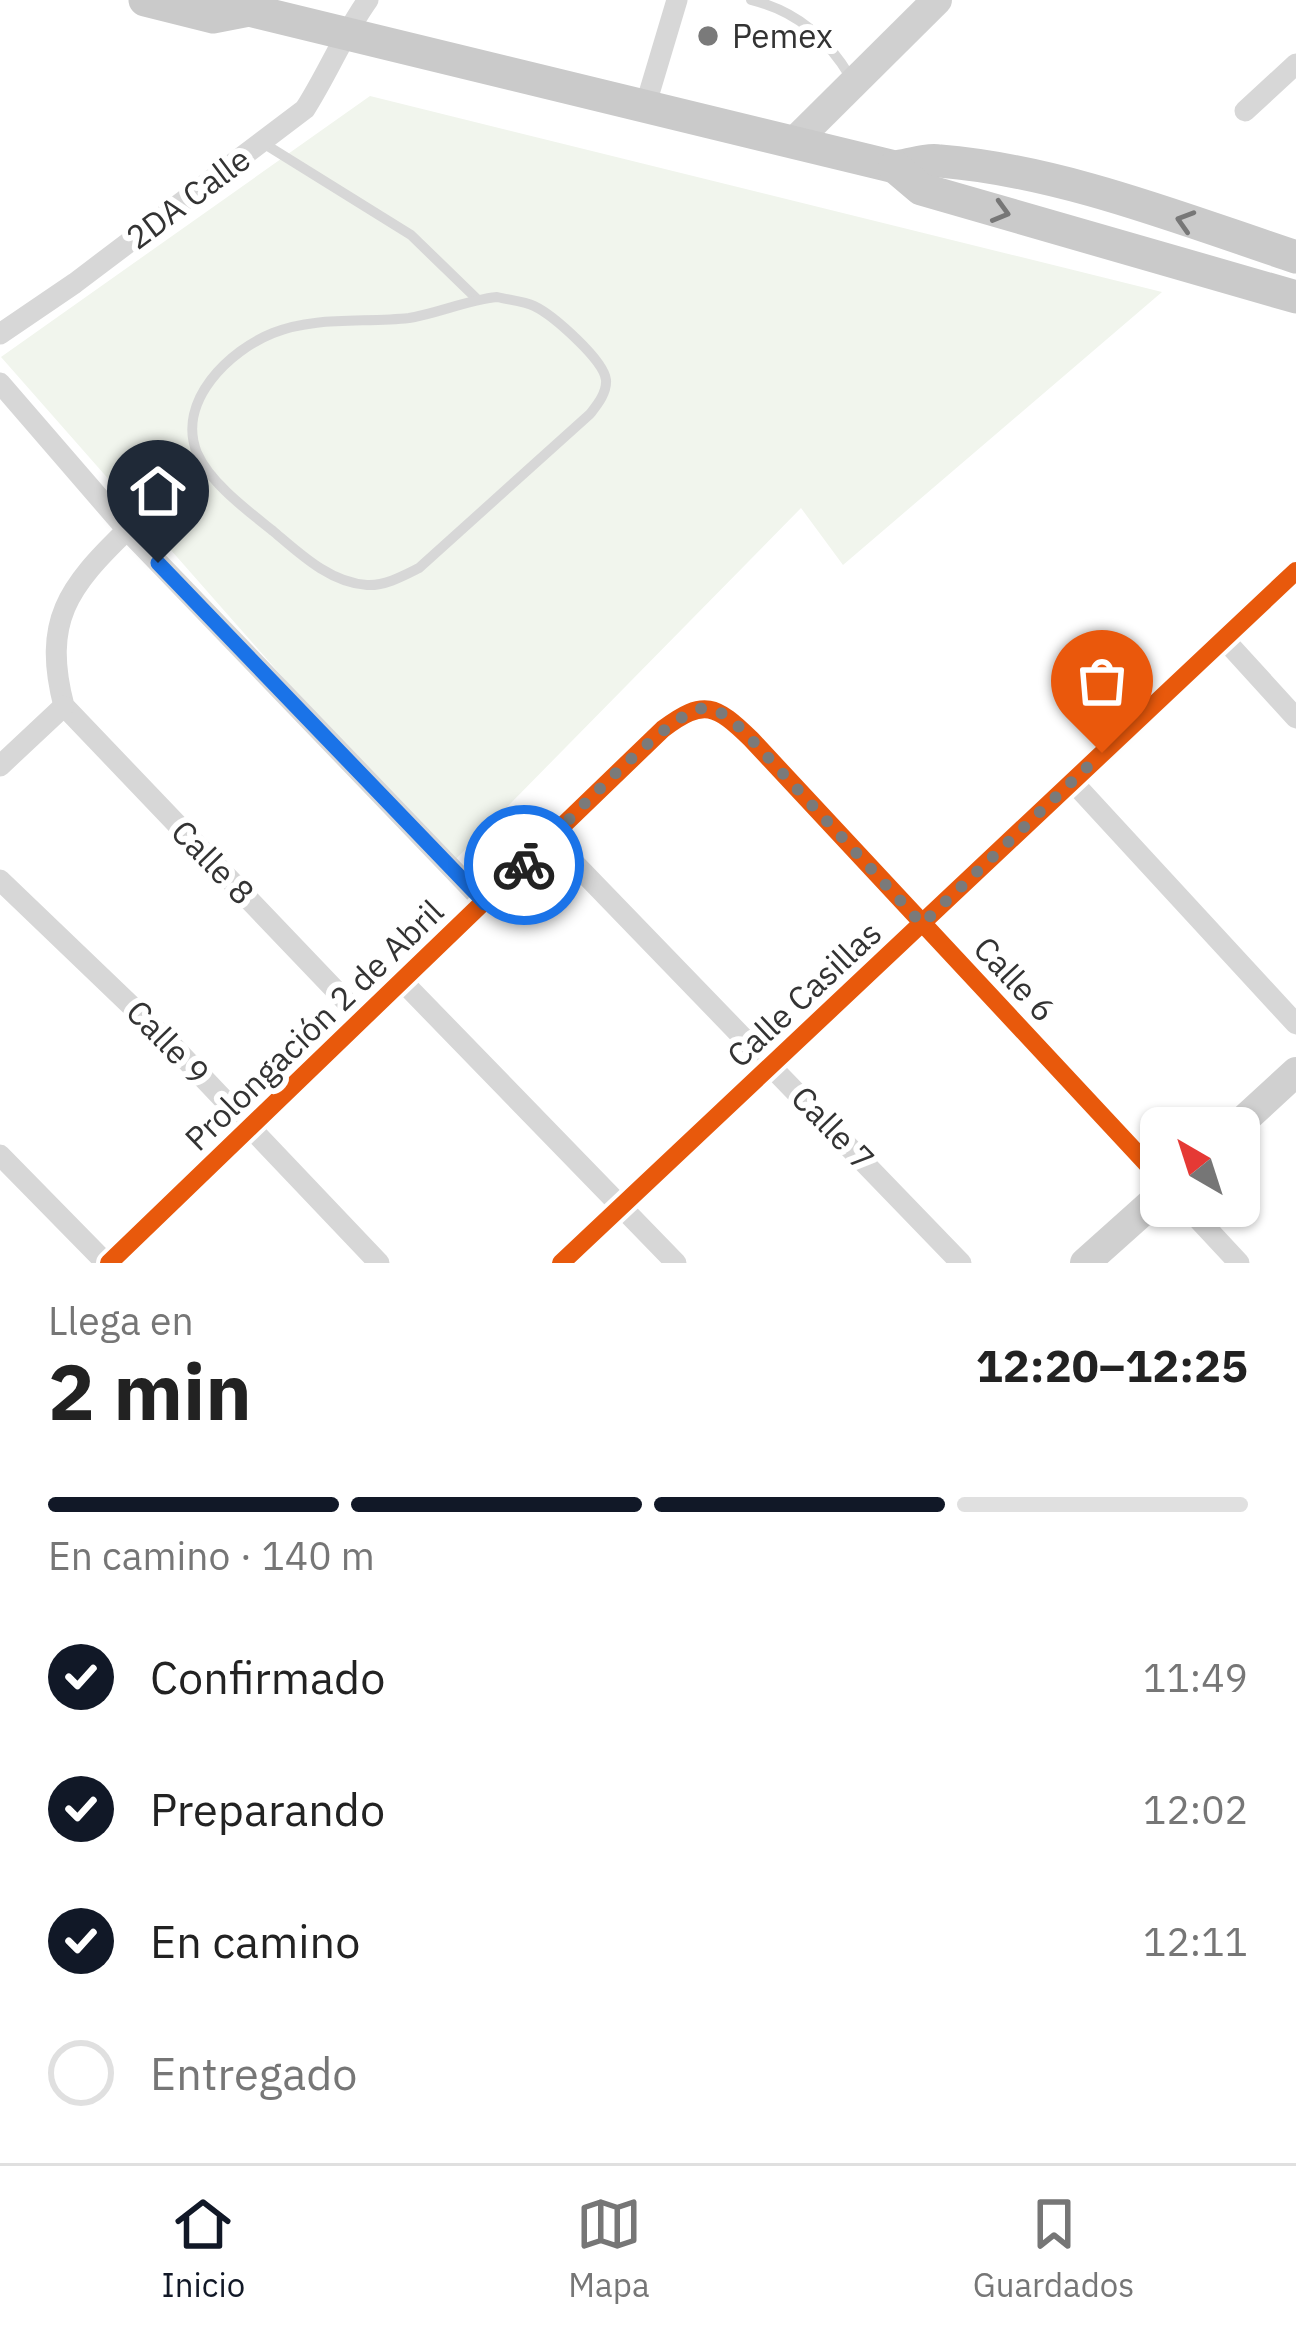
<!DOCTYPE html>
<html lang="es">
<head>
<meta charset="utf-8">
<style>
	:root { --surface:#fff; --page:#f6f6f6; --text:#222; --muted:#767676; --line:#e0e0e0; --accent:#111827 }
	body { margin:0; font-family:"IBM Plex Sans",sans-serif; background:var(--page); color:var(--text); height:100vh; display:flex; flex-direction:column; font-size:45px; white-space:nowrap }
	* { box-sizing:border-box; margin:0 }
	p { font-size:39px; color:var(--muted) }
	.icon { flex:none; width:66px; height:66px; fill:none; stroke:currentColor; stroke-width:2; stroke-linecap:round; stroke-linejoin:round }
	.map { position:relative; height:1263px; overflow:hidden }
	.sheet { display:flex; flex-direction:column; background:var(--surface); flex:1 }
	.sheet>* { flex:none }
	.needle { width:78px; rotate:321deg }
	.fabs { position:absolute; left:1140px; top:1107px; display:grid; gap:24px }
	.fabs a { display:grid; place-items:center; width:120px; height:120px; border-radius:18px; background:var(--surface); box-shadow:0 3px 9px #0004; font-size:60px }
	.pin { position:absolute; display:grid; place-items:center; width:102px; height:102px; color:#fff; margin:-123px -51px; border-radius:50% 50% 50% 0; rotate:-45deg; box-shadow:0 0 12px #0007 }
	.pin .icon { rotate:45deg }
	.courier { position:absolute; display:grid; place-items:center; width:120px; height:120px; margin:-60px; border:9px solid #1a73e8; border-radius:50%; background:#fff; color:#222; box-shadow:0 3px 15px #0007 }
	.overview em { font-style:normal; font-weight:800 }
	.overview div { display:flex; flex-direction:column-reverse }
	.overview { display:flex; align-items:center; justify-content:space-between; height:204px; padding:0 48px }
	h1 { font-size:78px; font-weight:800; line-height:90px }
	.bar { display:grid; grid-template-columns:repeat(4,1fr); gap:18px 12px; align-content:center; height:144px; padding:0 48px }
	.bar i { height:15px; border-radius:9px; background:var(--line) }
	.bar .on { background:var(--accent) }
	.bar p { grid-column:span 4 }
	ol { padding:0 48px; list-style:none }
	li { display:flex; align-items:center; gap:36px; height:132px }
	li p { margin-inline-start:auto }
	li .icon { padding:12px; border-radius:50%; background:var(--accent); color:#fff; stroke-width:4 }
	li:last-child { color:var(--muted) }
	li i { width:66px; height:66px; border:6px solid var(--line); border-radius:50% }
	.menu { display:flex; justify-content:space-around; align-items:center; height:168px; border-top:3px solid var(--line); background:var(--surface); font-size:33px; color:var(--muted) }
	.menu a { display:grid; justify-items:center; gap:6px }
	.menu .on { color:var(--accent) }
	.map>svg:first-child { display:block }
	.green { fill:#f1f5ed }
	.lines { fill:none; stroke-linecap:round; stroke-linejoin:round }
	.lane { stroke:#d7d7d7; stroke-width:10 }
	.street { stroke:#d7d7d7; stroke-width:21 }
	.secondary { stroke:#d0d0d0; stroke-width:30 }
	.primary { stroke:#cacaca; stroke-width:33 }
	.cycleway-casing { stroke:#fff; stroke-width:26 }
	.cycleway { stroke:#e8590c; stroke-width:18 }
	.oneway { stroke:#777 }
	.done { stroke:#7a7a7a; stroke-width:12; stroke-dasharray:0 21.6 }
	.route { stroke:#1a73e8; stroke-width:15 }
	.poi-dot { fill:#7a7a7a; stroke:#fff; stroke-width:4.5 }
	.labels { text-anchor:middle; stroke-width:12; stroke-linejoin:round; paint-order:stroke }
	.poi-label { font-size:33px; fill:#333; stroke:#fff; text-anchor:start }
	.street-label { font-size:33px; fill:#333; stroke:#fff }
</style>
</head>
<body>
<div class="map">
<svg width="1296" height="1263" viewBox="0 0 1296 1263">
	<rect width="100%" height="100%" fill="#fff"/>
	<polygon class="green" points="370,96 1162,292 843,565 801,508 449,866 1,357"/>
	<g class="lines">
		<g class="lane">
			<path d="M751,0c46,11 76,38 100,78"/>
			<polyline points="263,143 411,235 477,299"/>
			<path d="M497,297c12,3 27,4 37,9 19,9 70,54 72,74 1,13 -9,25 -16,34l-171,154c-16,8 -34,18 -52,17 -37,-2 -68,-32 -94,-54 -25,-20 -63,-48 -76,-78 -21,-52 33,-103 76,-120 42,-17 91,-10 136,-15 30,-5 58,-18 88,-21z"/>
		</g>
		<g class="street">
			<polyline points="645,107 677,0"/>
			<polyline points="1245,111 1296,64"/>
			<path d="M0,334l75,-51 230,-174c23,-36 38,-74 63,-109"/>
			<polyline points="0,383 127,530 485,903"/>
			<path d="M127,530c-59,57 -85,91 -63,176l298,312"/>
			<polyline points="1224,639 1296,718"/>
			<polyline points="0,766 64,706"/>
			<polyline points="1072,781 1296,1024"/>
			<polyline points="551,839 961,1263"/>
			<polyline points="0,880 170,1043 379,1263"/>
			<polyline points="403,982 676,1263"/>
			<polyline points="0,1155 106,1263"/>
			<polyline points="1186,1206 1239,1263"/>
			<path d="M109,1263l554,-534c41,-31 53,-24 88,10l410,440"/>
			<polyline points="561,1263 1296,571"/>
		</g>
		<g class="secondary">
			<polyline points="793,143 937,0"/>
			<polyline points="1235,1128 1296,1072"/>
			<polyline points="1085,1263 1161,1195"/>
		</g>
		<g class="primary">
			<path d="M145,0l68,17 36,-7 646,157c14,-2 31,-8 45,-6 121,10 242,58 356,96"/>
			<polyline points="895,167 921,189 1296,297"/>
		</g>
		<g class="cycleway-casing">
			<g id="cycleway">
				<path d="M109,1263l554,-534c41,-31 53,-24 88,10l410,440"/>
				<polyline points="561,1263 1296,571"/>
			</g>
		</g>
		<use href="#cycleway" class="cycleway"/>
	</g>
	<defs><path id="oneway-chevron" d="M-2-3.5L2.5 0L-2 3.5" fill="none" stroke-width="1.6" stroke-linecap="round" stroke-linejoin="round" transform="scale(3)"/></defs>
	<g class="oneway">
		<use href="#oneway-chevron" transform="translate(1001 212) rotate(16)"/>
		<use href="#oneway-chevron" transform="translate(1185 221) rotate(-163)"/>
	</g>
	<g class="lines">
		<path class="done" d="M524,865c30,-28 149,-160 182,-157 18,2 32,18 45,31l171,185 180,-171"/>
		<polyline class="route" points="158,563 485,903 524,865"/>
	</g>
	<circle class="poi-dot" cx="708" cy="36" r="12"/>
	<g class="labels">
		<g class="poi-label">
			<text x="732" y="48">Pemex</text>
		</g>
		<g class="street-label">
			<text transform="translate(188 198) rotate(-37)" y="12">2DA Calle</text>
			<text transform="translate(213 862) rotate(46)" y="12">Calle 8</text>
			<text transform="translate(1015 979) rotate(47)" y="12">Calle 6</text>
			<text transform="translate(804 994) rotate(-43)" y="12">Calle Casillas</text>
			<text transform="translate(314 1025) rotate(-44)" y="12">Prolongación 2 de Abril</text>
			<text transform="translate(168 1042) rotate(46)" y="12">Calle 9</text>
			<text transform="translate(833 1128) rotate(46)" y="12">Calle 7</text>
		</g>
	</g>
</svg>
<div class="fabs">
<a><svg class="needle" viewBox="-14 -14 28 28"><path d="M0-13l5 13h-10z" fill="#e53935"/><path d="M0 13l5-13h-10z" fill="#767676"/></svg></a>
</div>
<div class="pin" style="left:1102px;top:753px;background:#ea580c"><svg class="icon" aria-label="bag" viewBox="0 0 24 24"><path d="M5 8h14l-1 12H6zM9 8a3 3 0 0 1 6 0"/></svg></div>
<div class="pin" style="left:158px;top:563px;background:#1f2937"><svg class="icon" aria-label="home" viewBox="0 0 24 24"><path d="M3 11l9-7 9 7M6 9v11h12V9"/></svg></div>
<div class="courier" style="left:524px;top:865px"><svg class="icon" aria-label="bike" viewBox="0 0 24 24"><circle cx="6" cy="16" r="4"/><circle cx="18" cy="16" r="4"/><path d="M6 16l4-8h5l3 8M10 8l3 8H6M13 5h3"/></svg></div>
</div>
<section class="sheet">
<div class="overview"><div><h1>2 min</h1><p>Llega en</p></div><em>12:20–12:25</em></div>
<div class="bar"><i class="on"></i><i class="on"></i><i class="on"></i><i></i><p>En camino · 140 m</p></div>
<ol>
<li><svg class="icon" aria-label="check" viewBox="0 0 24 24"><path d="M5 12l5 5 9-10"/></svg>Confirmado<p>11:49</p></li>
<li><svg class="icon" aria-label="check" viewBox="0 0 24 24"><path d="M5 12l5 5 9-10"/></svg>Preparando<p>12:02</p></li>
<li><svg class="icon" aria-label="check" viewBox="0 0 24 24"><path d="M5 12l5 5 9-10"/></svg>En camino<p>12:11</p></li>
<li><i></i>Entregado</li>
</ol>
</section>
<nav class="menu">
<a class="on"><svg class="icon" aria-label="home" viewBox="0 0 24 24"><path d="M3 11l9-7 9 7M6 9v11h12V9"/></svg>Inicio</a>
<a><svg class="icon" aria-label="map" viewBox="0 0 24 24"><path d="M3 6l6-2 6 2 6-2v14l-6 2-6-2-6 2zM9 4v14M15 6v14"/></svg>Mapa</a>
<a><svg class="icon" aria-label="saved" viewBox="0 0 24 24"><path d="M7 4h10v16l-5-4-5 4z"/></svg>Guardados</a>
</nav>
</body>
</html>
